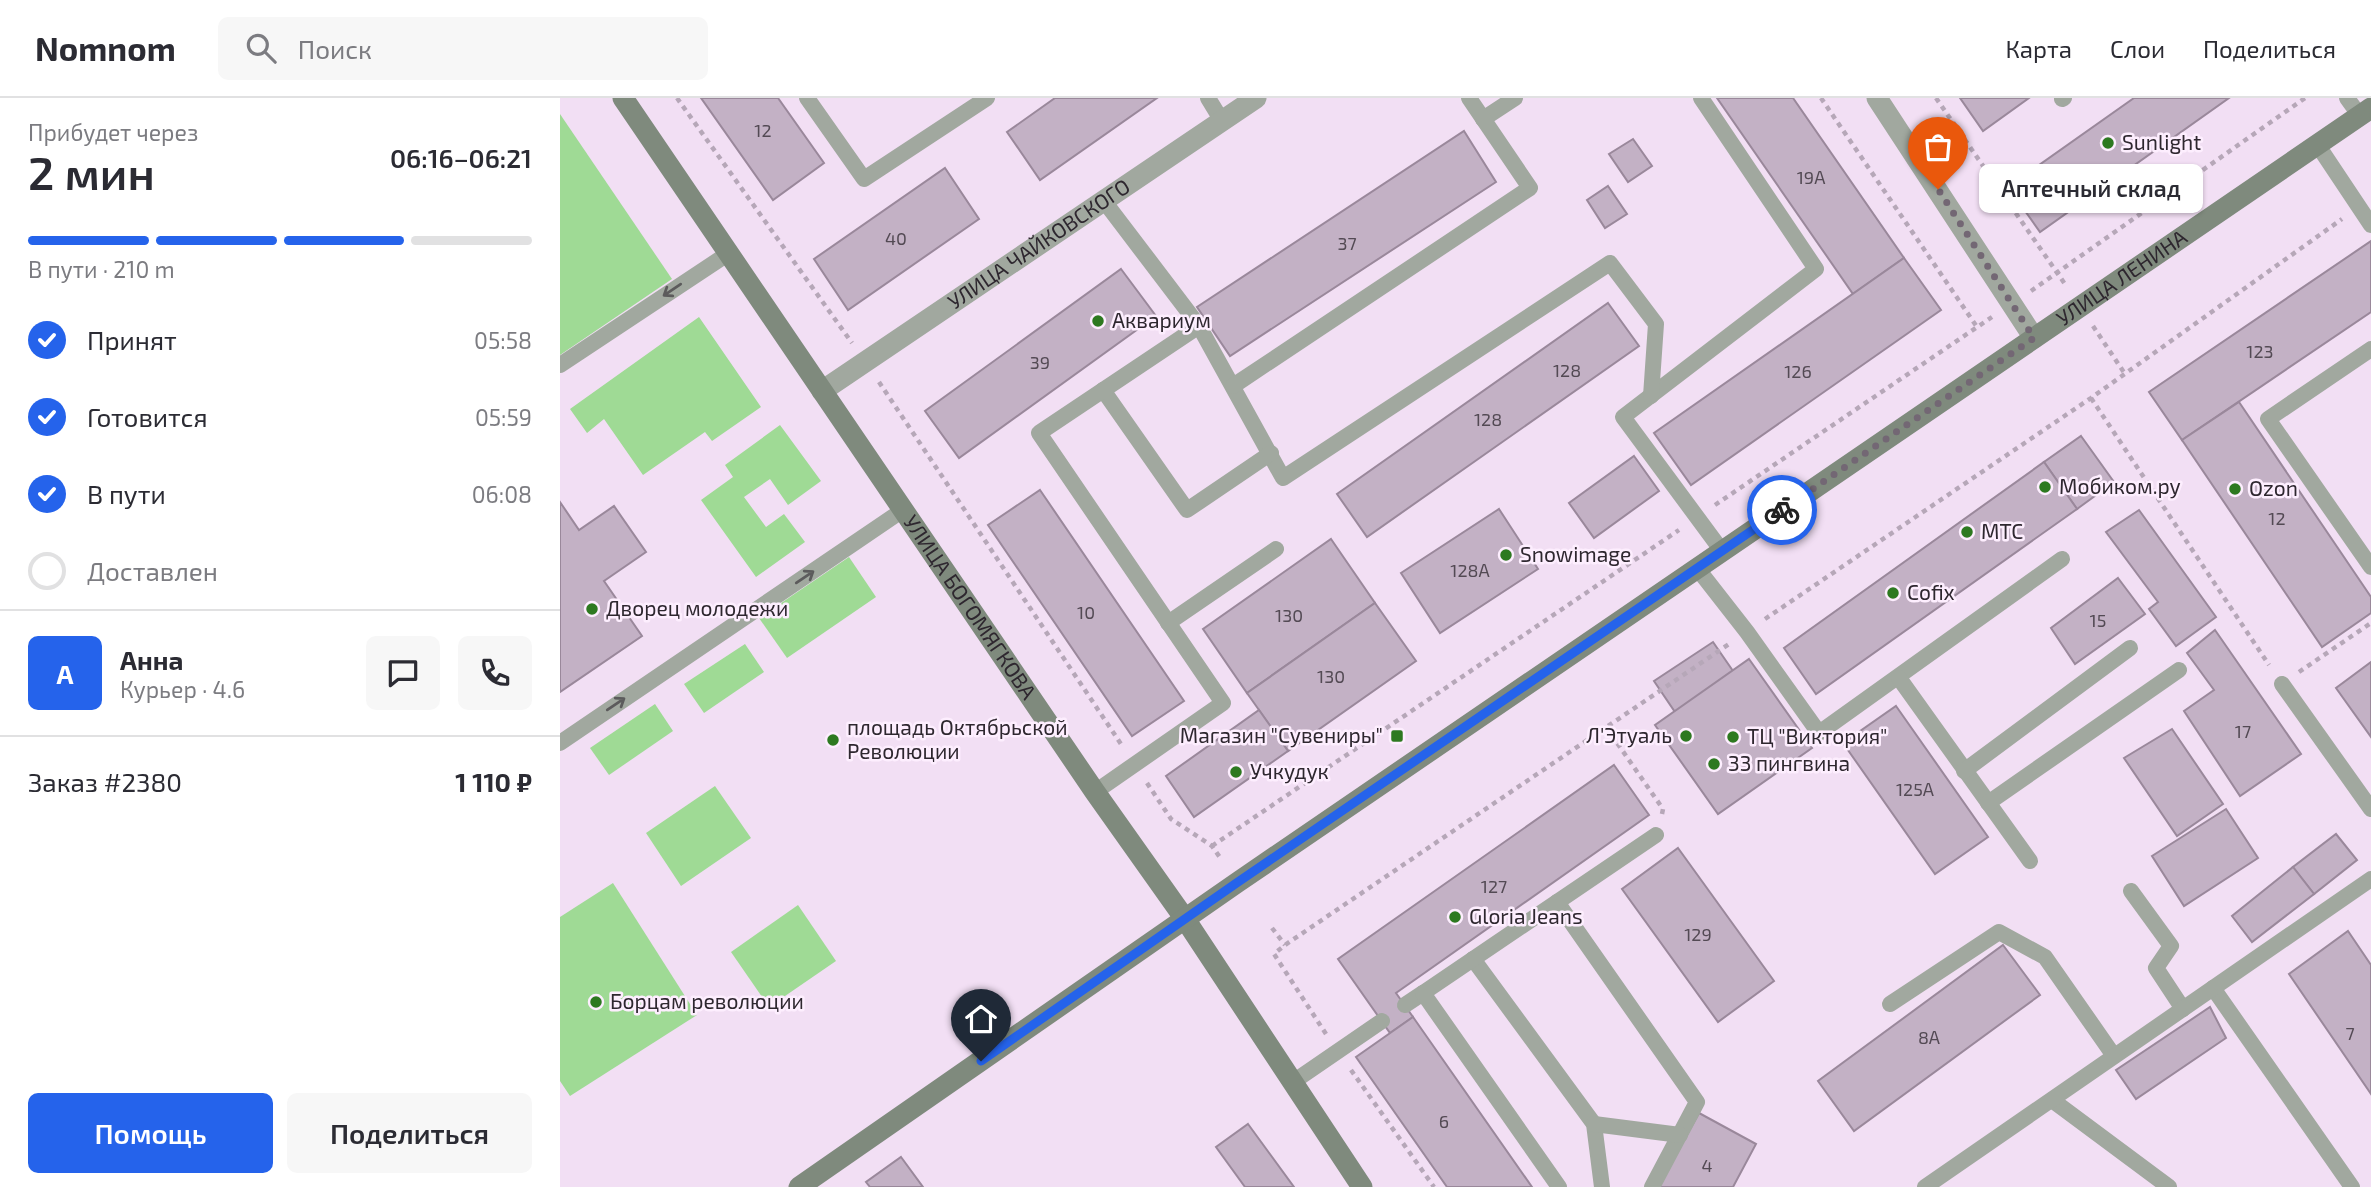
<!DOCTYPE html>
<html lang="ru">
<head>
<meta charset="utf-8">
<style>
	:root { --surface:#fff; --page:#f7f7f7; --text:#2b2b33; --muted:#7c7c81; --line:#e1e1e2; --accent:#2563eb }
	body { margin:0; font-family:"Exo 2",sans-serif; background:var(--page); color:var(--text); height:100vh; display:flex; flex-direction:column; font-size:26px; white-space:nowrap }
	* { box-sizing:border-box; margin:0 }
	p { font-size:23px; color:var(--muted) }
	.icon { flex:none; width:38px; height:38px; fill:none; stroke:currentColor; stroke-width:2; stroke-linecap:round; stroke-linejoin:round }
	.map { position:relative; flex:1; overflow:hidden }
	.details { display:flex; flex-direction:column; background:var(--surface); width:560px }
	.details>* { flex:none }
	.pin { position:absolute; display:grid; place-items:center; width:60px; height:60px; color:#fff; margin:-72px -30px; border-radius:50% 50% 50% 0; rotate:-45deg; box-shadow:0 0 7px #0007 }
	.pin .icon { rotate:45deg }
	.courier { position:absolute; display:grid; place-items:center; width:70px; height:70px; margin:-35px; border:5px solid #2563eb; border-radius:50%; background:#fff; color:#222; box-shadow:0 2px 9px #0007 }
	.bubble { position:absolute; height:49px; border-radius:10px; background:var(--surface); box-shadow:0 2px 5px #0004; font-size:23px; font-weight:600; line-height:49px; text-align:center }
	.summary em { font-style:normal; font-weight:600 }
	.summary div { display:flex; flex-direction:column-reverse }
	.summary { display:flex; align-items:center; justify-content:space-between; height:119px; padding:0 28px }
	h1 { font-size:46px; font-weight:600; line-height:52px }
	.bar { display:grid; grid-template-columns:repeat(4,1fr); gap:10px 7px; align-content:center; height:84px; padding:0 28px }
	.bar i { height:9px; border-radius:5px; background:var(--line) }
	.bar .active { background:var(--accent) }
	.bar p { grid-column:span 4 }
	.line { display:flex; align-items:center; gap:18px; padding:0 28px; border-top:2px solid var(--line) }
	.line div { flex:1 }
	.round { display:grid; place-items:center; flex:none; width:74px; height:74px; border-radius:10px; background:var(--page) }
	ol { padding:0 28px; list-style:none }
	li { display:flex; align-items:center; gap:21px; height:77px }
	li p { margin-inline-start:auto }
	li .icon { padding:7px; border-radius:50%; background:var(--accent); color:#fff; stroke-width:4 }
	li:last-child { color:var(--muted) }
	li i { width:38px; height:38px; border:4px solid var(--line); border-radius:50% }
	.action { display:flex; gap:14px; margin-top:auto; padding:14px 28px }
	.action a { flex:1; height:80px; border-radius:10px; background:var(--accent); color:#fff; font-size:28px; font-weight:600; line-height:80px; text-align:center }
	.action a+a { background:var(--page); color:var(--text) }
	header { display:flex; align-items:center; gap:42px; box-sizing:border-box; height:98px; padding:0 35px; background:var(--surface); border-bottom:2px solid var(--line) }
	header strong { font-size:33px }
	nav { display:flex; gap:38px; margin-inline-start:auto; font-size:24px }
	.search { width:490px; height:63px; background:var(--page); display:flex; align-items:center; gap:18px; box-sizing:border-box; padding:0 24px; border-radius:10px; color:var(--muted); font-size:26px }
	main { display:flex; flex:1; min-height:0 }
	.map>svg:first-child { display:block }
	.green { fill:#9fda95 }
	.building { fill:#c3b1c5; stroke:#9a889b; stroke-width:2 }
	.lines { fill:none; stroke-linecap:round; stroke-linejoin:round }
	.path { stroke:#b6a7b8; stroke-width:4.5; stroke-dasharray:5 5; stroke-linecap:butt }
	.service { stroke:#a1a89f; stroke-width:16 }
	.minor { stroke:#a1a89f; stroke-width:21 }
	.secondary { stroke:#7f8a7d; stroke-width:21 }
	.oneway { stroke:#5c5b5c }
	.done { stroke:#736774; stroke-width:7; stroke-dasharray:0 12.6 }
	.route { stroke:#2563eb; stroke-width:9 }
	.poi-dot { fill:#2d7920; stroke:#fdeefe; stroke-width:2.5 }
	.labels { text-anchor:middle; stroke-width:5; stroke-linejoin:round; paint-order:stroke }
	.number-label { font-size:18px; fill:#534a54 }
	.poi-label { font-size:21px; fill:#2e272f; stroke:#fdeefe; text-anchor:start }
	.street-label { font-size:21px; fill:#2e272f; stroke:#fdeefe }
</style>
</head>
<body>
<header>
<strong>Nomnom</strong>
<div class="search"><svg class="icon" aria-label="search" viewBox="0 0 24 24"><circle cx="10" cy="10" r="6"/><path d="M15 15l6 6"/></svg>Поиск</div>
<nav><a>Карта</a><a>Слои</a><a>Поделиться</a></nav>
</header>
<main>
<section class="details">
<div class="summary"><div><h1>2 мин</h1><p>Прибудет через</p></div><em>06:16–06:21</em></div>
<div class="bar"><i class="active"></i><i class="active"></i><i class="active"></i><i></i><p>В пути · 210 m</p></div>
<ol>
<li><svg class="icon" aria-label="check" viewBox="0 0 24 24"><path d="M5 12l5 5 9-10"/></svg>Принят<p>05:58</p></li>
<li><svg class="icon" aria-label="check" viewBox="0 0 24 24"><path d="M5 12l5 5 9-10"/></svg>Готовится<p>05:59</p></li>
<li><svg class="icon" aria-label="check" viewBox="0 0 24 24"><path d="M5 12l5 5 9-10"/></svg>В пути<p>06:08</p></li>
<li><i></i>Доставлен</li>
</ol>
<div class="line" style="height:126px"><b class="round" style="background:var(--accent);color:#fff">А</b><div><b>Анна</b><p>Курьер · 4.6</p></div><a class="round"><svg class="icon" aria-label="chat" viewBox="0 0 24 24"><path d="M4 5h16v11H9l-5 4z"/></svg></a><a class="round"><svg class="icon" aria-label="phone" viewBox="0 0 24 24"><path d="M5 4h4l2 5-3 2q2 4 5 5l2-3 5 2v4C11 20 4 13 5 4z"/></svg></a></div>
<div class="line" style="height:91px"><div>Заказ #2380</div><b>1 110 ₽</b></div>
<div class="action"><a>Помощь</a><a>Поделиться</a></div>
</section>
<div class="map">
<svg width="1811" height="1089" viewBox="0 0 1811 1089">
	<rect width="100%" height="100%" fill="#f2dff4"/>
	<g class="green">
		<polygon points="0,16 112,181 0,257"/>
		<polygon points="139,219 201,309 152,343 145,334 83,377 44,321 27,335 10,311"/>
		<polygon points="220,327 261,383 228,407 210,381 184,399 206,429 224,416 245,444 196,479 141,402 173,379 165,367"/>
		<polygon points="289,459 316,499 227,560 199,520"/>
		<polygon points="185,546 204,574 144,615 124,586"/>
		<polygon points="95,606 113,633 49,677 30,650"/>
		<polygon points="155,688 191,740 121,788 86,735"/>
		<polygon points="53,785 137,917 10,998 0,983 0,819"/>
		<polygon points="238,807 276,863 209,909 171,854"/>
	</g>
	<g class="building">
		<polygon points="141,0 218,0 264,65 213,102"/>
		<polygon points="495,0 597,0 480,82 447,34"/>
		<polygon points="1157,0 1233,0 1344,160 1293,196"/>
		<polygon points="1400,0 1469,0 1423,33"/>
		<polygon points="1574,0 1669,0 1480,134 1448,89"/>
		<polygon points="904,33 936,84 670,258 637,209"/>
		<polygon points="1073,41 1092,68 1068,84 1049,56"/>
		<polygon points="385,70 419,121 288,212 254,161"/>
		<polygon points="1048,88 1067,116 1045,130 1027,102"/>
		<polygon points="1811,143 1811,214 1622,342 1589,294"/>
		<polygon points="1344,160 1381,212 1131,387 1094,335"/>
		<polygon points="561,171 596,218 399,360 365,313"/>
		<polygon points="1048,205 1079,248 807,439 777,396"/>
		<polygon points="1679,304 1811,499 1811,515 1762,549 1622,342"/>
		<polygon points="1521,338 1554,384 1517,411 1484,364"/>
		<polygon points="1074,358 1099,393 1034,440 1009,405"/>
		<polygon points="1484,364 1517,411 1256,596 1224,550"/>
		<polygon points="480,392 624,603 572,638 428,427"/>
		<polygon points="0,404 19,432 54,408 86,454 44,483 82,538 0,594"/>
		<polygon points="939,411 978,471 880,535 841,475"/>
		<polygon points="1579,412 1656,519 1616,548 1589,511 1598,504 1546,434"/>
		<polygon points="771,441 815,505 687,595 643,531"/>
		<polygon points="1558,480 1585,516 1515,566 1491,530"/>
		<polygon points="815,505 856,563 728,653 687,595"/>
		<polygon points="1655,532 1741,656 1680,698 1624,613 1654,592 1627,555"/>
		<polygon points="1153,544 1173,573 1115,614 1094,583"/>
		<polygon points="1189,561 1252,650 1158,716 1095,627"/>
		<polygon points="1811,564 1811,639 1776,590"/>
		<polygon points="1336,608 1428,739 1375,776 1283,645"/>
		<polygon points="699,612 728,653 634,719 606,678"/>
		<polygon points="1612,631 1663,706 1617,738 1564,660"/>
		<polygon points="1054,667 1089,717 836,895 853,919 830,935 778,861"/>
		<polygon points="1666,711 1698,760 1624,808 1592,758"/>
		<polygon points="1776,736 1797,762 1754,796 1733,769"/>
		<polygon points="1118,750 1214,883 1158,924 1062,791"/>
		<polygon points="1733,769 1754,796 1692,844 1672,818"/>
		<polygon points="1788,833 1811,867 1811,996 1729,876"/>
		<polygon points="1443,847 1480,897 1294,1033 1258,983"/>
		<polygon points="1650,909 1666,940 1576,1001 1556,972"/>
		<polygon points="853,919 972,1089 887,1089 796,959"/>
		<polygon points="1139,1015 1196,1046 1173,1089 1098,1089"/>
		<polygon points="688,1026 734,1089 685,1089 656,1049"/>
		<polygon points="341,1059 363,1089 310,1089 306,1084"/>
	</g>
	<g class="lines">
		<g class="path">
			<polyline points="117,0 292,245"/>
			<polyline points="1261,0 1417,229"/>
			<polyline points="1376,0 1507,189"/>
			<polyline points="1471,193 1745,0"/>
			<polyline points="1533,228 1565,276"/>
			<polyline points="319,284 563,649"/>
			<polyline points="1531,300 1709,567"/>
			<polyline points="1155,407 1432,219"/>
			<polyline points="1205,521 1531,300 1782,121"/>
			<polyline points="1739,574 1811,525"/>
			<polyline points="1046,629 1103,711 1102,716"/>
			<polyline points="587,685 611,721 652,748 661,761"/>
			<polyline points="652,748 1119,432"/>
			<polyline points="712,830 725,847"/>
			<polyline points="766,936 714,856 725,847 1169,546"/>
			<polyline points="791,972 874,1089"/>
		</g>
		<g class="service">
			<polyline points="247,0 304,81 427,0"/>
			<polyline points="648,0 662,23"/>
			<polyline points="1141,0 1256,171 1063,319 1162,453"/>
			<polyline points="1787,0 1800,18"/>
			<polyline points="1502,1 1504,0"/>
			<polyline points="923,21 955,0"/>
			<polyline points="1757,46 1811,127"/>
			<polyline points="639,228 723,380 1050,165 1096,226 1091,298"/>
			<polyline points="1811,251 1708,321 1811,469"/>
			<polyline points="0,267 169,155"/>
			<polyline points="673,288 970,90 909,0"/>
			<polyline points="543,292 627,412 711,355"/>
			<polyline points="1137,470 1187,534 1259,635 1502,461"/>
			<polyline points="608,525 716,451"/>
			<polyline points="1339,580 1470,763"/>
			<polyline points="1722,586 1811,711"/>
			<polyline points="0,645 343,412"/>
			<polyline points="1404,673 1570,550"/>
			<polyline points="535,694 663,605 479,335 639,228 544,103"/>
			<polyline points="1428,705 1619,572"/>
			<polyline points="1571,793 1611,848 1596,870 1623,911"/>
			<polyline points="997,804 1137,1004 1092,1089"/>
			<polyline points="913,861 1034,1026 1042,1089"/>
			<polyline points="1653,890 1792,1089"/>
			<polyline points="1330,906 1439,834 1485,859 1554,958"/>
			<polyline points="845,907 863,895"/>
			<polyline points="733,984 822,923"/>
			<polyline points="1492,1002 1609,1089"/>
			<polyline points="1034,1026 1120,1037"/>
			<polyline points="999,1089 863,895 1096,737"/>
			<polyline points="1365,1089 1811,781"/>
		</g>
		<g class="minor">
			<polyline points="1317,0 1474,240"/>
			<path id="s1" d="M262,293l434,-293"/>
		</g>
		<g class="secondary">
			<path id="s2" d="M63,0l472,694 90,127 177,268"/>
			<path id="s3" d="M239,1089l439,-305 1133,-774"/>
		</g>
	</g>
	<defs><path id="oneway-shaft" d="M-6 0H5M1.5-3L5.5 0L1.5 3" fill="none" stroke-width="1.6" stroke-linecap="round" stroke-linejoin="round" transform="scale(1.75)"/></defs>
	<g class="oneway">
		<use href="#oneway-shaft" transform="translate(112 192) rotate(146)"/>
		<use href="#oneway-shaft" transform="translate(245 479) rotate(-34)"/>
		<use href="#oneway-shaft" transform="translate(56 606) rotate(-34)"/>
	</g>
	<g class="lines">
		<polyline class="done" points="1222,412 1474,240 1378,91"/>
		<polyline class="route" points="421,963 678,784 1222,412"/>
	</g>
	<g class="poi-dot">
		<circle cx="1548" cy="45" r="7"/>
		<circle cx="538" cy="223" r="7"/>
		<circle cx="1485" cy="389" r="7"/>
		<circle cx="1675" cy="391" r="7"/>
		<circle cx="1407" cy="434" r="7"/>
		<circle cx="946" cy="457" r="7"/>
		<circle cx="1333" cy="495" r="7"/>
		<circle cx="32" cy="511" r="7"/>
		<rect x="830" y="631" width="14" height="14" rx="3.5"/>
		<circle cx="1126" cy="638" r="7"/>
		<circle cx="1173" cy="639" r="7"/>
		<circle cx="273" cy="642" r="7"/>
		<circle cx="1154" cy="666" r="7"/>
		<circle cx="676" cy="674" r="7"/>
		<circle cx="895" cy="819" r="7"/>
		<circle cx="36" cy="904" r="7"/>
	</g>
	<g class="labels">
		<g class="number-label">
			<text x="203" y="39">12</text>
			<text x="1251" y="86">19А</text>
			<text x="336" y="147">40</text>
			<text x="787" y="152">37</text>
			<text x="1700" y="260">123</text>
			<text x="480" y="271">39</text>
			<text x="1007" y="279">128</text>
			<text x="1238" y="280">126</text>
			<text x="928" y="328">128</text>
			<text x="1717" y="427">12</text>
			<text x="910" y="479">128А</text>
			<text x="526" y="521">10</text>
			<text x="729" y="524">130</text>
			<text x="1538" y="529">15</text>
			<text x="771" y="585">130</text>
			<text x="1683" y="640">17</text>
			<text x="1355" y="698">125А</text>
			<text x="934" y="795">127</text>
			<text x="1138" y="843">129</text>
			<text x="1790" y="942">7</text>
			<text x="1369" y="946">8А</text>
			<text x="884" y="1030">6</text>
			<text x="1147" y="1074">4</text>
		</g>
		<g class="poi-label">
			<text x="1562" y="52">Sunlight</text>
			<text x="552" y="230">Аквариум</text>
			<text x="1499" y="396">Мобиком.ру</text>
			<text x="1689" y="398">Ozon</text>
			<text x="1421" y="441">МТС</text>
			<text x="960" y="464">Snowimage</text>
			<text x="1347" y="502">Cofix</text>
			<text x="46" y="518">Дворец молодежи</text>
			<text x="287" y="637">площадь Октябрьской<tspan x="287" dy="24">Революции</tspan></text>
			<text x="823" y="645" text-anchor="end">Магазин "Сувениры"</text>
			<text x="1112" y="645" text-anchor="end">Л'Этуаль</text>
			<text x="1187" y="646">ТЦ "Виктория"</text>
			<text x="1168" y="673">33 пингвина</text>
			<text x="690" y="681">Учкудук</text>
			<text x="909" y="826">Gloria Jeans</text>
			<text x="50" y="911">Борцам революции</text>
		</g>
		<g class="street-label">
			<text dy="7" stroke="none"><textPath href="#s1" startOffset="262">УЛИЦА ЧАЙКОВСКОГО</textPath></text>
			<text dy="7" stroke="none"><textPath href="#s3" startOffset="1605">УЛИЦА ЛЕНИНА</textPath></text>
			<text dy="7" stroke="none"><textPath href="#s2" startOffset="616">УЛИЦА БОГОМЯГКОВА</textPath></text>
		</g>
	</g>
</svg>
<div class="pin" style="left:1378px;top:91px;background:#ea580c"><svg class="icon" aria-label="bag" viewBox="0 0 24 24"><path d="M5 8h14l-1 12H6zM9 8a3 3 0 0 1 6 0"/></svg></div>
<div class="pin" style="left:421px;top:963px;background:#1f2937"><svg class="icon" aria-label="home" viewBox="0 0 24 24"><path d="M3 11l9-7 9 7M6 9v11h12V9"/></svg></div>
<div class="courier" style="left:1222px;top:412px"><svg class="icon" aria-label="bike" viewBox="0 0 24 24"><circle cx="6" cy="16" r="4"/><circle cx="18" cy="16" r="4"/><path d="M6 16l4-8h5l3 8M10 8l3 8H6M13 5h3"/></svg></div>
<div class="bubble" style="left:1419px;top:66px;width:224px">Аптечный склад</div>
</div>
</main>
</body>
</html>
